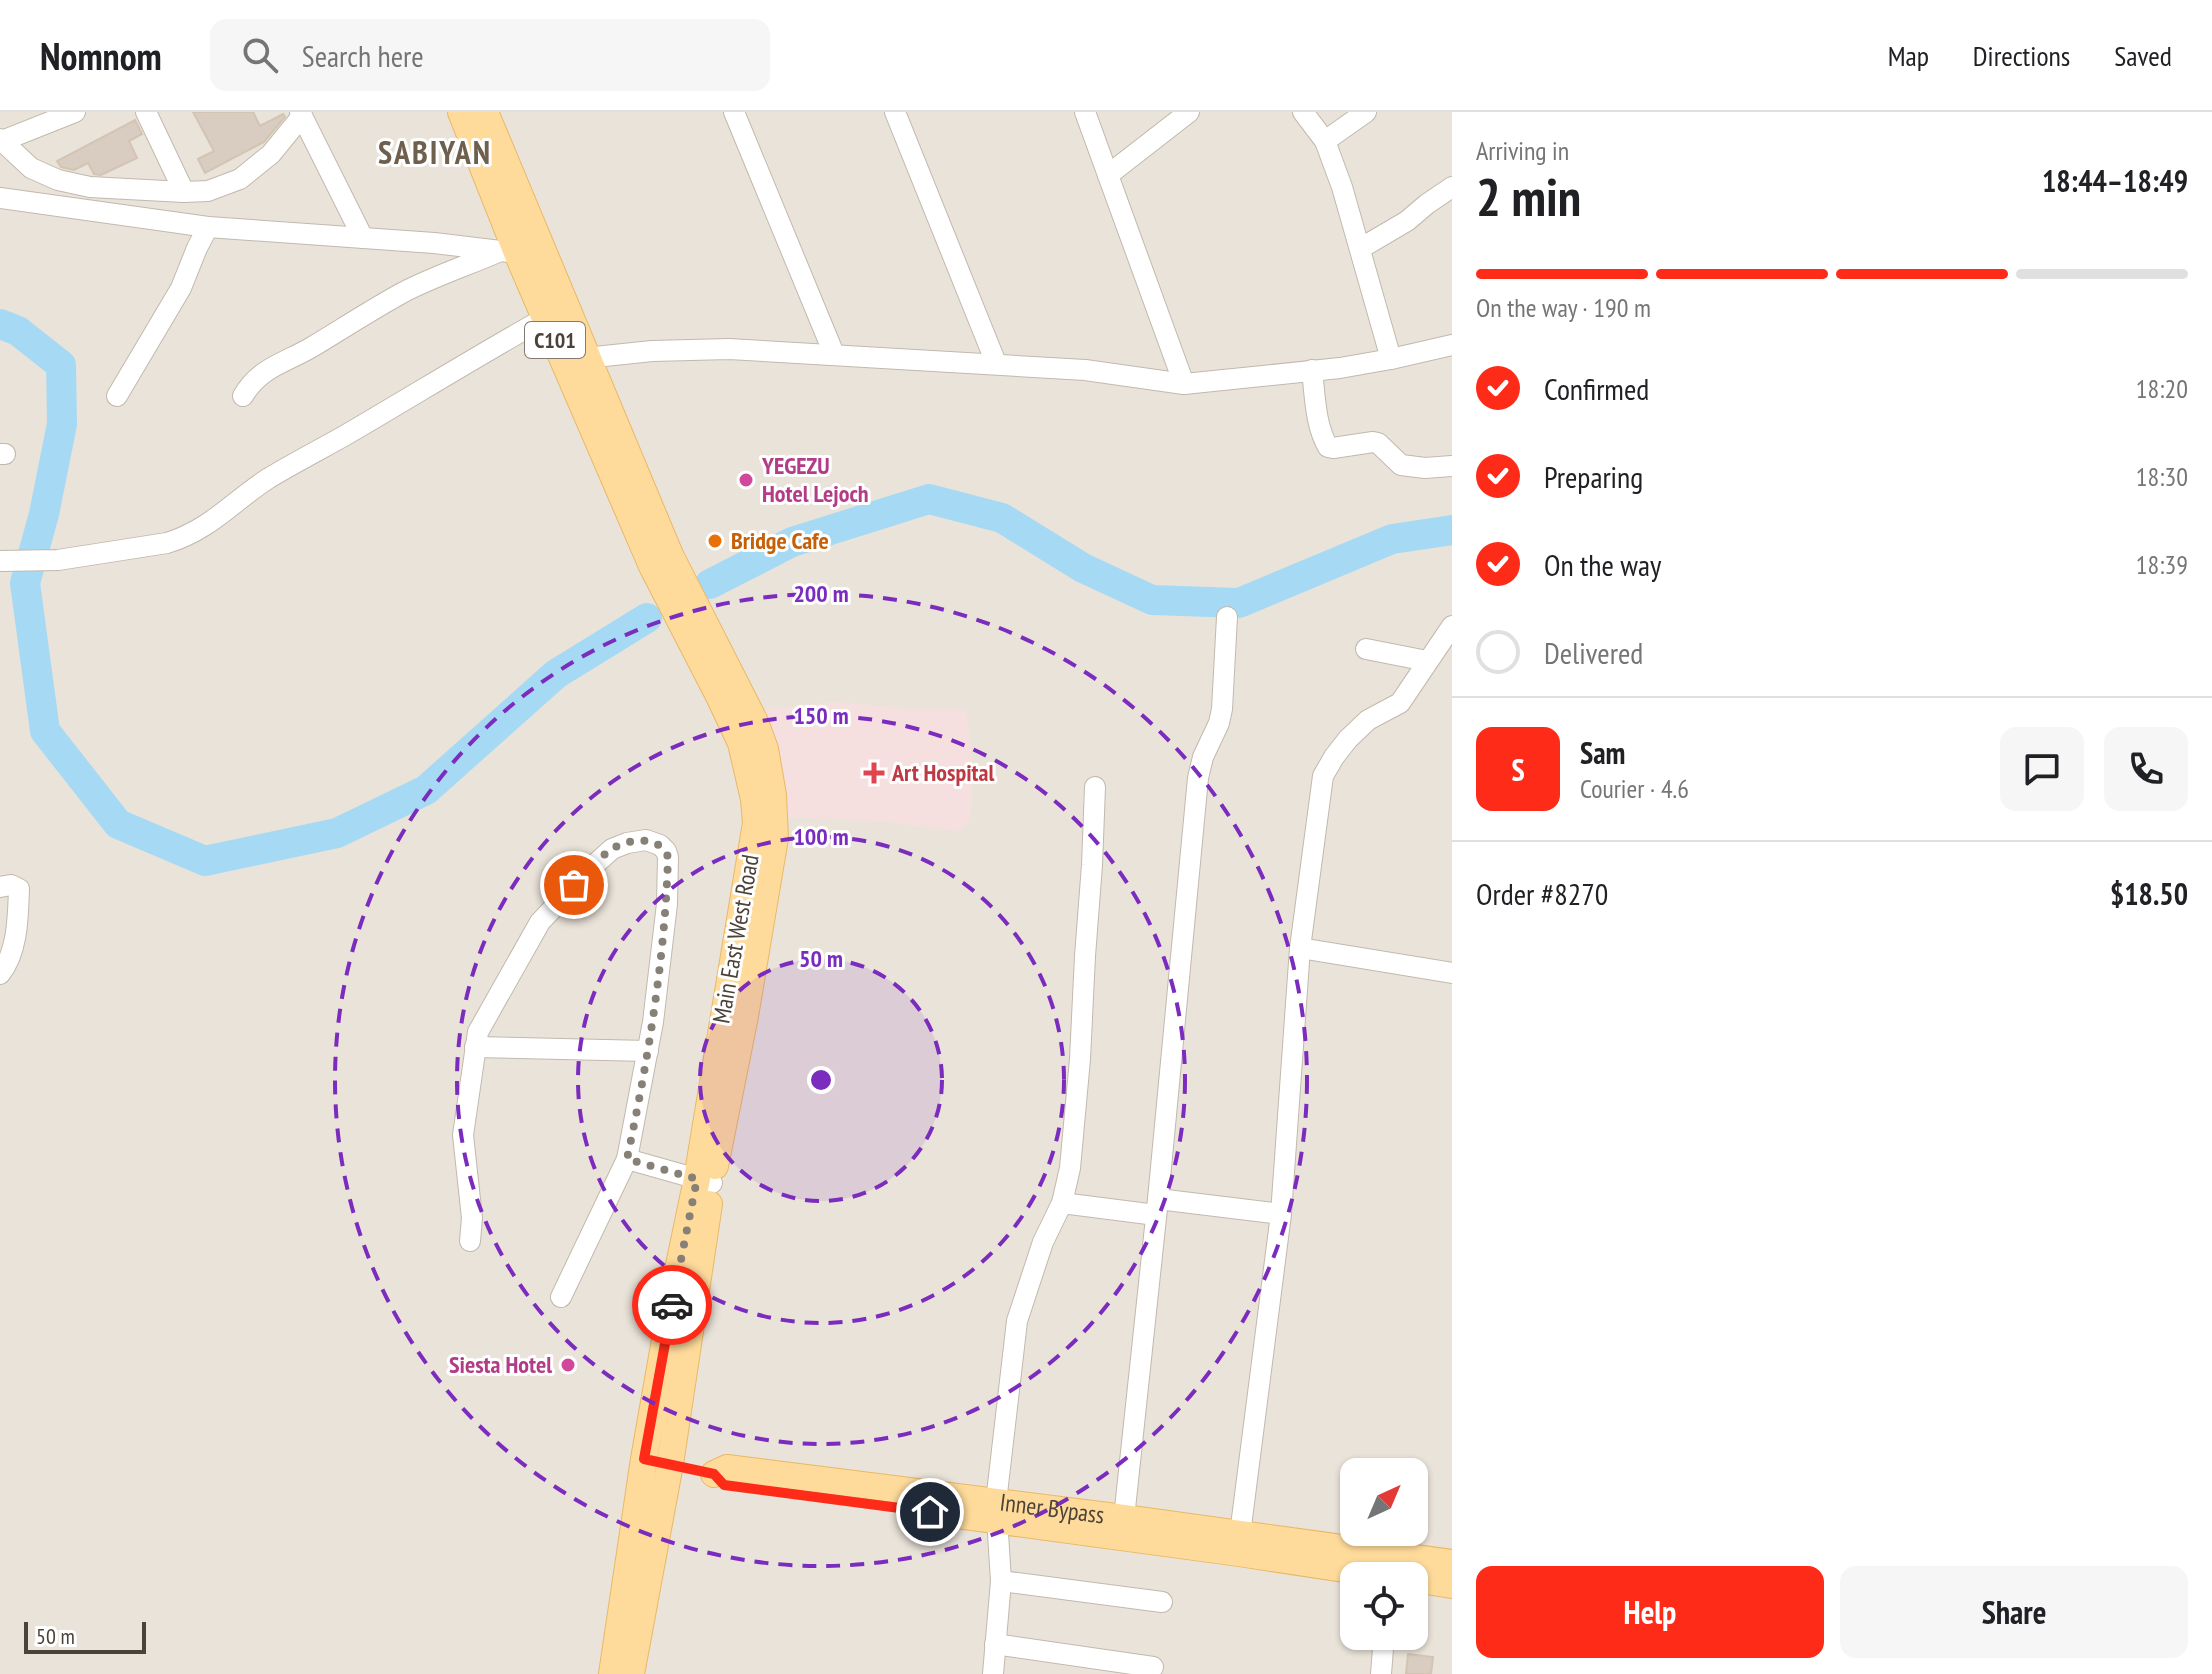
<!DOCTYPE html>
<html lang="en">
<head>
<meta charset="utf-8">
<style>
	:root { --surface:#fff; --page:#f6f6f6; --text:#202124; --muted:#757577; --line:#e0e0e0; --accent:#ff2b19 }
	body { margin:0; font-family:"PT Sans Narrow",sans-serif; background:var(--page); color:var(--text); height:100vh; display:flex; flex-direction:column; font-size:30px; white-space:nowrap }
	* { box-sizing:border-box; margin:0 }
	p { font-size:26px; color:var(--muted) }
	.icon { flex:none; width:44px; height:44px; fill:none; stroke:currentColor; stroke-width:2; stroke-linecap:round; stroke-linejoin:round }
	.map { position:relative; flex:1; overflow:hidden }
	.side { display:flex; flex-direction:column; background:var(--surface); width:760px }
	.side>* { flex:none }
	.needle { width:52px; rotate:44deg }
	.controls { position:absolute; left:1340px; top:1346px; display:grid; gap:16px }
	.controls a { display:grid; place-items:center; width:88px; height:88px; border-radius:16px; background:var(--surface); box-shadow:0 2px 6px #0004; font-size:40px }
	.scale { position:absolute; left:24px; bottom:20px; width:122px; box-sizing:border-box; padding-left:8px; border:4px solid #4b4238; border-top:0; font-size:22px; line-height:28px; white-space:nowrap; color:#4b4238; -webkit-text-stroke:6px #fff; paint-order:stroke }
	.pin { position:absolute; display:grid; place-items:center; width:68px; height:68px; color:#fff; margin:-34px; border:4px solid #fff; border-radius:50%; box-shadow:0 2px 8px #0007 }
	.courier { position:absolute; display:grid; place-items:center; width:80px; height:80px; margin:-40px; border:6px solid #ff2b19; border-radius:50%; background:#fff; color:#222; box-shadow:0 2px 10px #0007 }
	.overview em { font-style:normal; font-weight:700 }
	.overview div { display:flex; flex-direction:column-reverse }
	.overview { display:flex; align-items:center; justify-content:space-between; height:136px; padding:0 24px }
	h1 { font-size:52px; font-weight:700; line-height:60px }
	.bar { display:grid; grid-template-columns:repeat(4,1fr); gap:12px 8px; align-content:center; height:96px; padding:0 24px }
	.bar i { height:10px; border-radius:6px; background:var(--line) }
	.bar .on { background:var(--accent) }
	.bar p { grid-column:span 4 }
	.line { display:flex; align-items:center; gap:20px; padding:0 24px; border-top:2px solid var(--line) }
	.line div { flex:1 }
	.round { display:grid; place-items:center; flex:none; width:84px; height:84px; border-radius:16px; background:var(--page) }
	ol { padding:0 24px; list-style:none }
	li { display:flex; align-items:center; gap:24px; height:88px }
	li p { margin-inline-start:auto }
	li .icon { padding:8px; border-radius:50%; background:var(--accent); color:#fff; stroke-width:4 }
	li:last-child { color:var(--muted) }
	li i { width:44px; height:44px; border:4px solid var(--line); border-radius:50% }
	.primary-button { display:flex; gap:16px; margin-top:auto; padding:16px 24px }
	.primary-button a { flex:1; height:92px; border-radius:16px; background:var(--accent); color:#fff; font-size:32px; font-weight:700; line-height:92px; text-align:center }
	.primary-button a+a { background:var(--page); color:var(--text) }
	header { display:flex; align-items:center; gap:48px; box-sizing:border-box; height:112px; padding:0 40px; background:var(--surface); border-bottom:2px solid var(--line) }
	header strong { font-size:38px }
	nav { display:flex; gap:44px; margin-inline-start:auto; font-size:28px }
	.search { width:560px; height:72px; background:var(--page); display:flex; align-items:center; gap:20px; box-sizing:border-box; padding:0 28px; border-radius:16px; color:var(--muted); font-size:30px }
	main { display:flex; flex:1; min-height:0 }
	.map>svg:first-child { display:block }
	.residential { fill:#eae3d9; fill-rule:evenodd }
	.medical { fill:#f6e0df }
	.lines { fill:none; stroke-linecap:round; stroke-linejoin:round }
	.river { stroke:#a6daf4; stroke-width:30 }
	.building { fill:#d8cdc0; stroke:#d3c4b3; stroke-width:2 }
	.minor-casing { stroke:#c2b9ad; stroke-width:22 }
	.major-casing { stroke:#e9b866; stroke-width:28 }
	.minor { stroke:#fff; stroke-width:20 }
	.major { stroke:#ffdb9b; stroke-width:26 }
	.done { stroke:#878077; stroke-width:8; stroke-dasharray:0 14.4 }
	.route { stroke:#ff2b19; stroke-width:10 }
	.ring { fill:none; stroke:#7b2cbf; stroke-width:4; stroke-dasharray:14 10 }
	.hotel-dot { fill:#d1479c; stroke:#fff; stroke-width:3 }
	.food-dot { fill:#e8710a; stroke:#fff; stroke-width:3 }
	.health-dot { fill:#e0444e; stroke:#fff; stroke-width:3 }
	.labels { text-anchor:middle; stroke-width:6; stroke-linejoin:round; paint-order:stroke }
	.shield { fill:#fff; stroke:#817b74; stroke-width:2 }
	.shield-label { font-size:22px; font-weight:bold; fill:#4b4238 }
	.hotel-label { font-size:24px; font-weight:bold; fill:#b23c85; stroke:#fff; text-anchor:start }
	.food-label { font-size:24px; font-weight:bold; fill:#c56008; stroke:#fff; text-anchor:start }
	.health-label { font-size:24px; font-weight:bold; fill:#be3a42; stroke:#fff; text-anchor:start }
	.street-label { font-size:24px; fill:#4b4238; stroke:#fff }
	.district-label { font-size:32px; font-weight:bold; letter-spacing:2px; fill:#6e5f4f; stroke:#fff }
	.centre { fill:#7b2cbf; stroke:#fff; stroke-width:4 }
	.ring-label { font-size:24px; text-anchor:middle; font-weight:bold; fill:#7b2cbf; stroke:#fff; stroke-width:6; stroke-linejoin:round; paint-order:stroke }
</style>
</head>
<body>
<header>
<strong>Nomnom</strong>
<div class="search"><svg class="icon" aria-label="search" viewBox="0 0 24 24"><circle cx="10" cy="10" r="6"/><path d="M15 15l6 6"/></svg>Search here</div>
<nav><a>Map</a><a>Directions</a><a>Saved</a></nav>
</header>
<main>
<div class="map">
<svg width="1452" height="1562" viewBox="0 0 1452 1562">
	<rect width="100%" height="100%" fill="#f6f2eb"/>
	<path class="residential" d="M0,0h1452v1562h-1452zM1354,1360h60v60h-60zM1354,1464h60v60h-60z"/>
	<polygon class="medical" points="835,590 910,597 966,597 972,647 972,692 970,705 964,716 957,719 886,710 781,705 756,598"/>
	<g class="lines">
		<g class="river">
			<polyline points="0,212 18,219 61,253 62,312 44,402 25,471 45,619 118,712 205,749 337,721 426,678 556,562 647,506"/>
			<polyline points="710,472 792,430 929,387 1002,406 1083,456 1152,488 1239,491 1392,427 1452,418"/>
		</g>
	</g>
	<g class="building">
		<polygon points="193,0 253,0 260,14 283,2 285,5 264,30 205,61 198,47 214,39"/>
		<polygon points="135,8 142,22 129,29 137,46 101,63 94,62 88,51 74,58 61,55 57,49"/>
		<polygon points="1408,1542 1433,1545 1431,1562 1406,1562"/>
	</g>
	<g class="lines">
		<g class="minor-casing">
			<g id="minor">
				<polyline points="146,0 184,80"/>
				<polyline points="300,0 363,126"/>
				<polyline points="734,0 834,242"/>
				<polyline points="895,0 996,251"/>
				<polyline points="1085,0 1184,272"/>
				<polyline points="1303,0 1325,29 1342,75 1391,247"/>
				<polyline points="0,27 31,56 58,68 90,75 184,80 208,79 240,67 271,42 302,4"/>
				<polyline points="2,29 75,0"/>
				<polyline points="1325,29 1366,0"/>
				<polyline points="1108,63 1189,0"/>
				<polyline points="0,86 208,115 434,131 517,141"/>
				<polyline points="1361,136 1407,109 1427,92 1452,75"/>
				<polyline points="576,247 652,239 729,237 1085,258 1184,272 1340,256 1391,247 1452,233"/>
				<path d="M1312,258c3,25 3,55 16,77l5,1 40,-6 5,1 23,22 24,3 27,-2"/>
				<polyline points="117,284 181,176 197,136 208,115"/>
				<path d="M243,284c17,-29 42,-33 69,-49 30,-18 59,-37 90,-54 30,-16 64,-27 96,-41"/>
				<polyline points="0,342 5,342"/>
				<path d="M0,449l58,-1 109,-17c43,-13 66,-42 102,-65 25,-15 50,-28 75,-42 67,-39 133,-80 201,-118"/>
				<polyline points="1366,537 1427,549"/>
				<path d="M0,775l11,-2 8,4c-1,27 -1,63 -19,85"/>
				<polyline points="1300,836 1452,861"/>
				<polyline points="475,935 648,939"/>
				<polyline points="627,1047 712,1071"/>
				<polyline points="1158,1087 1281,1102"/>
				<polyline points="1062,1091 1156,1103"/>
				<polyline points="470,1129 472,1106 463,1023 478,920 540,810 592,755 612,737 627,731 646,728 660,733 666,739 668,745 667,792 653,910 627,1047 561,1185"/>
				<polyline points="1124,1406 1158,1087 1198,666 1203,645 1219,611 1222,597 1227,505"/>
				<polyline points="1240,1422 1281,1102 1300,836 1323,664 1334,645 1348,627 1368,608 1400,591 1452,514"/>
				<polyline points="1001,1469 1162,1490"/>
				<polyline points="995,1532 1153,1555"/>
				<polyline points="993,1562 1001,1469 996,1390 1017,1209 1043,1130 1062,1091 1070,1056 1080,947 1085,844 1092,753 1095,675"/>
				<polyline points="1381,1562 1384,1524"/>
			</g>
		</g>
		<g class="major-casing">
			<g id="major">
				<polyline points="461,0 517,141 652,454 719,584 741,631 754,687 756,711 697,1067 674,1177 644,1347 612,1562"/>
				<polyline points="485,0 670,443 755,610 765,637 773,683 775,726 745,904 715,1054"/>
				<path id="s1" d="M714,1362l13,-6 397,50 328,45"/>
				<polyline points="927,1399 1239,1441 1390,1464"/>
				<polyline points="1414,1467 1452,1473"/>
				<polyline points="631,1562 670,1352 709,1092"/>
			</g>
		</g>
		<use href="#minor" class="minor"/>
		<use href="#major" class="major"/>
	</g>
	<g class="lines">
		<path class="done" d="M574,773c12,-12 24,-27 38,-36 17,-11 48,-14 56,8 -3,102 -20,203 -41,302l70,20 -25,126"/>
		<polyline class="route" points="672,1193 644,1347 714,1362 724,1373 930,1400"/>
	</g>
	<circle cx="821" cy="968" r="121" fill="#7b2cbf" fill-opacity=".12"/>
	<g class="ring">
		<circle cx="821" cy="968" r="121"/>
		<circle cx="821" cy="968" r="243"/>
		<circle cx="821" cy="968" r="364"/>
		<circle cx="821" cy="968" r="486"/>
	</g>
	<g class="hotel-dot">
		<circle cx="746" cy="368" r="8"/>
		<circle cx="568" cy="1253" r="8"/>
	</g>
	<circle class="food-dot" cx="715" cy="429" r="8"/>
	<path class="health-dot" d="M870 649h8v8h8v8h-8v8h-8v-8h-8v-8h8z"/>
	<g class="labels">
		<rect class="shield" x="525" y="210" width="60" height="36" rx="6"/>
		<g class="shield-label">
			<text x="555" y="236">C101</text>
		</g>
		<g class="hotel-label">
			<text x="762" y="362">YEGEZU<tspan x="762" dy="28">Hotel Lejoch</tspan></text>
			<text x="552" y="1261" text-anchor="end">Siesta Hotel</text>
		</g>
		<g class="food-label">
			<text x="731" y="437">Bridge Cafe</text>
		</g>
		<g class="health-label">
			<text x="892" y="669">Art Hospital</text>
		</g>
		<g class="street-label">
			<text transform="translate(736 827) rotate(-80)" y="8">Main East West Road</text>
			<text dy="8" stroke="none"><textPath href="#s1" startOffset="342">Inner Bypass</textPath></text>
		</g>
		<g class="district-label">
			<text x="435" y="52">SABIYAN</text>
		</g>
	</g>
	<circle cx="821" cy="968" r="12" class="centre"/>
	<g class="ring-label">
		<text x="821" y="490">200 m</text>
		<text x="821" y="612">150 m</text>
		<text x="821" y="733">100 m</text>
		<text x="821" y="855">50 m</text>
	</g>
</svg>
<div class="controls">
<a><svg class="needle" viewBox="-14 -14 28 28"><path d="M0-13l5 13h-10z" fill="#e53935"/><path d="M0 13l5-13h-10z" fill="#757577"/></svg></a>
<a><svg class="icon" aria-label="locate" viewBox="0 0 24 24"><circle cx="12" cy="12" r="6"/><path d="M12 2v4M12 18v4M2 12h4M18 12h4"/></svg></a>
</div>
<div class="scale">50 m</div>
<div class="pin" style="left:574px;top:773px;background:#ea580c"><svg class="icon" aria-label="bag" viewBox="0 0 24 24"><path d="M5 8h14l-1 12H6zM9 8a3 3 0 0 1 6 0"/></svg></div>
<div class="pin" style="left:930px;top:1400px;background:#1f2937"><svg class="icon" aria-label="home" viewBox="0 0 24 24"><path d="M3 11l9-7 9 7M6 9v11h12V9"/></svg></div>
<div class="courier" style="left:672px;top:1193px"><svg class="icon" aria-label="car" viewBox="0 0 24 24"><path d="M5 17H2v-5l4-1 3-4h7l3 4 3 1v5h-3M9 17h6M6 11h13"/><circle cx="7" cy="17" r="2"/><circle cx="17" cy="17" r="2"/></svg></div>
</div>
<section class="side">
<div class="overview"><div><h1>2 min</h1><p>Arriving in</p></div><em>18:44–18:49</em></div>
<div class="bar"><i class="on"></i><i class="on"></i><i class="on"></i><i></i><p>On the way · 190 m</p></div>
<ol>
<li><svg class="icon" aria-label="check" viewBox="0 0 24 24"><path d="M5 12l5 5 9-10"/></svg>Confirmed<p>18:20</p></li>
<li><svg class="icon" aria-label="check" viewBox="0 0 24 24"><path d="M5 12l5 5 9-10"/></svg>Preparing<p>18:30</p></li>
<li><svg class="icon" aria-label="check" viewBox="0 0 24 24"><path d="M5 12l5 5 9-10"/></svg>On the way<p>18:39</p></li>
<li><i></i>Delivered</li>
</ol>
<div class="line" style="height:144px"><b class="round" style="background:var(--accent);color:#fff">S</b><div><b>Sam</b><p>Courier · 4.6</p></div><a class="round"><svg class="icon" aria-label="chat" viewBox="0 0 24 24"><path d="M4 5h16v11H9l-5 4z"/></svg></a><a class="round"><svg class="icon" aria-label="phone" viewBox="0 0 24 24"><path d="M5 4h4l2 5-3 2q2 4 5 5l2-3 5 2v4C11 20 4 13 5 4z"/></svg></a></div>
<div class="line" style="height:104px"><div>Order #8270</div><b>$18.50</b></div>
<div class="primary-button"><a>Help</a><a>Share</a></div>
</section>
</main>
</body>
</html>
